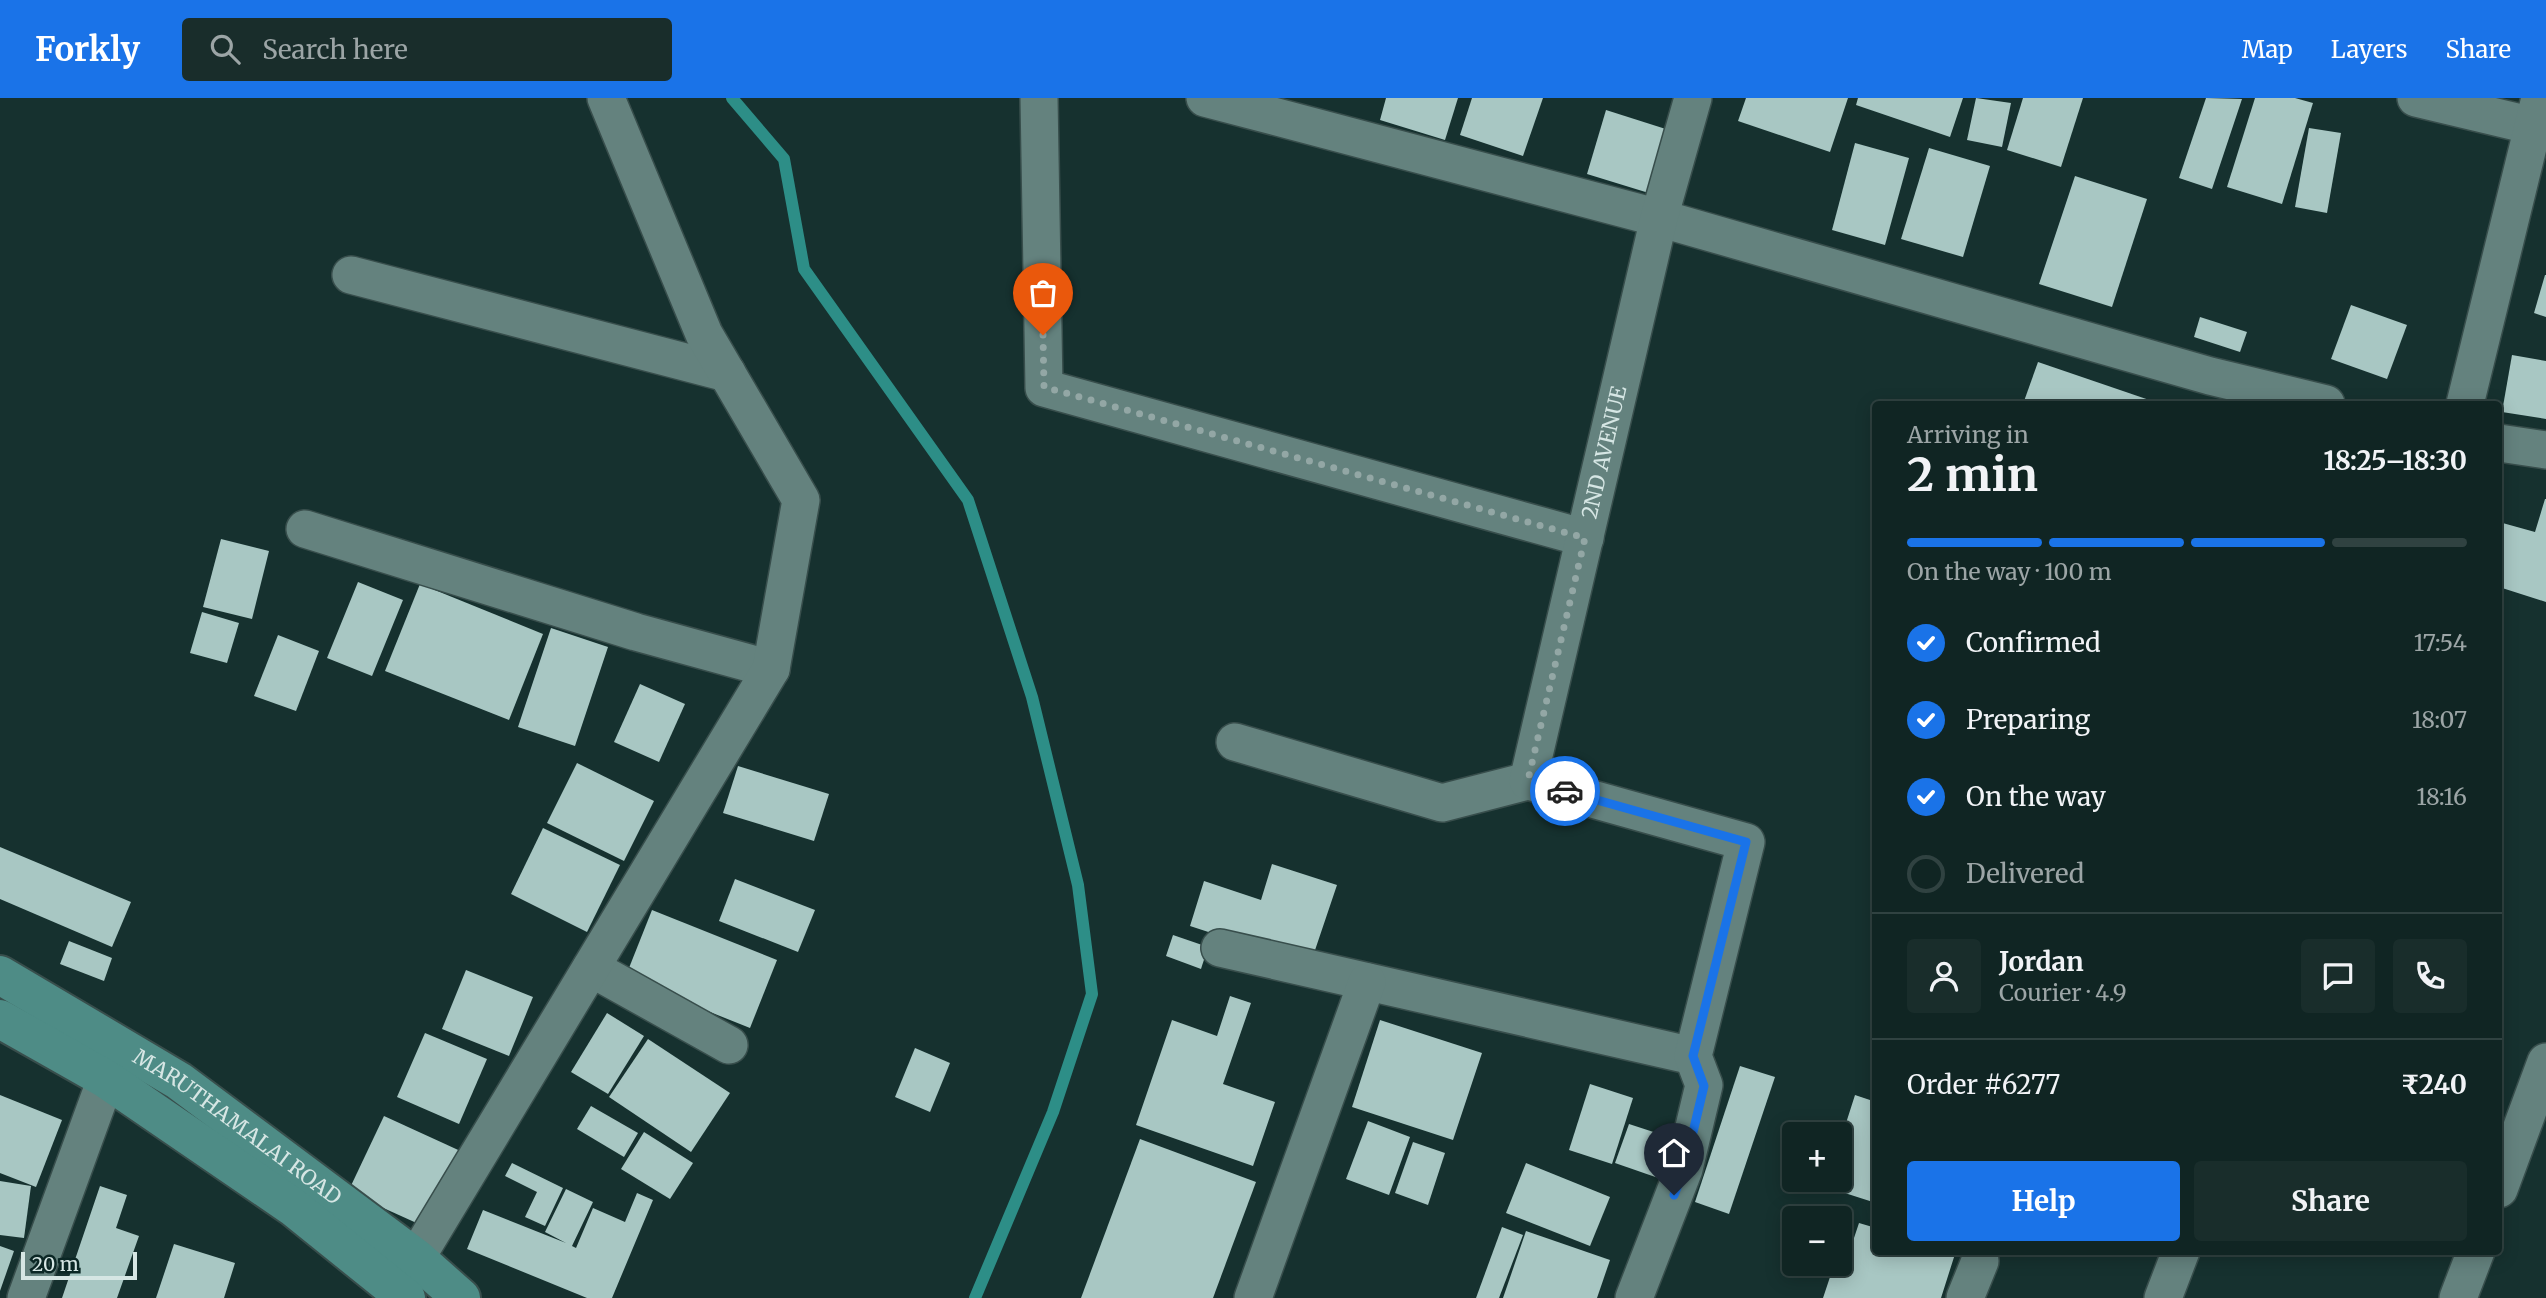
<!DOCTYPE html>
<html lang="en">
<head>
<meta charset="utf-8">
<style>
	:root { --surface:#102523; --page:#192d2b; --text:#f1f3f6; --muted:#9ca5a6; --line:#304241; --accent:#1a73e8 }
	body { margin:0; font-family:Merriweather,serif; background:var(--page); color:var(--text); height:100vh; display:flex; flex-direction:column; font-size:26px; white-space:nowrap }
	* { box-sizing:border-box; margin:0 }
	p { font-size:23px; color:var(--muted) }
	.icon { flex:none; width:38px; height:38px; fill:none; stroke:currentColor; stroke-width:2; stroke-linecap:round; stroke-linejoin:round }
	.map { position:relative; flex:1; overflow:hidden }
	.drawer { position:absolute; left:1872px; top:303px; width:630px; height:854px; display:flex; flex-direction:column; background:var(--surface); border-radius:7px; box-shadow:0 4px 18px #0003,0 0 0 2px var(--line) }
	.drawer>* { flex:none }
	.buttons { position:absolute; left:1782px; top:1024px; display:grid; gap:14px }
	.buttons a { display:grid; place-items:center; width:70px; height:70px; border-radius:7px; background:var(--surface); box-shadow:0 4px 18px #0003,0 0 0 2px var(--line); font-size:35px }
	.scale { position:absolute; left:21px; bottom:18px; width:116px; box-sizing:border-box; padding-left:7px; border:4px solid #d6e6e4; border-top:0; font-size:19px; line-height:24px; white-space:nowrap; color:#d6e6e4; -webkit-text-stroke:5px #0b2725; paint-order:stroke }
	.pin { position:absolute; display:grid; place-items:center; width:60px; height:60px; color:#fff; margin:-72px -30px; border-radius:50% 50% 50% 0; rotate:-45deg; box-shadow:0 0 7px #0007 }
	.pin .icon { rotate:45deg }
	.courier { position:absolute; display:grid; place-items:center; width:70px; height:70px; margin:-35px; border:5px solid #1a73e8; border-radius:50%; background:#fff; color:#222; box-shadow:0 2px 9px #0007 }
	.headline em { font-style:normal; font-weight:700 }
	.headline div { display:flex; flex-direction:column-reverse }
	.headline { display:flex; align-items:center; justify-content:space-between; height:119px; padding:0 35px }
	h1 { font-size:46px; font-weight:700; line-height:52px }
	.bar { display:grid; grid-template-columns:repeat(4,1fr); gap:10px 7px; align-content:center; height:84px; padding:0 35px }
	.bar i { height:9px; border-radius:5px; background:var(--line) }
	.bar .current { background:var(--accent) }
	.bar p { grid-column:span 4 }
	.line { display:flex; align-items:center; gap:18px; padding:0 35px; border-top:2px solid var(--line) }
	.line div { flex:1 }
	.round { display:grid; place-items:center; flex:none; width:74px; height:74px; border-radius:7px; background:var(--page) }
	ol { padding:0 35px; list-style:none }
	li { display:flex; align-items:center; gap:21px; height:77px }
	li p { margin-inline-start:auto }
	li .icon { padding:7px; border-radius:50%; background:var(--accent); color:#fff; stroke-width:4 }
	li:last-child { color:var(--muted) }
	li i { width:38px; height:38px; border:4px solid var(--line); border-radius:50% }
	.cta { display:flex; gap:14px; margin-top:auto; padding:14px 35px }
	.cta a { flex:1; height:80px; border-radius:7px; background:var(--accent); color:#fff; font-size:28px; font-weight:700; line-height:80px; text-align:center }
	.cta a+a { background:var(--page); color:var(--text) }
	header { display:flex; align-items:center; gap:42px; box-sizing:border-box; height:98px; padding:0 35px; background:var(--accent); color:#fff }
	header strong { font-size:33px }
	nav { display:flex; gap:38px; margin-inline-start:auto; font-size:24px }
	.search { width:490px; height:63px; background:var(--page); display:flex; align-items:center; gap:18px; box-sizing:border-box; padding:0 24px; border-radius:7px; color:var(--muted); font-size:26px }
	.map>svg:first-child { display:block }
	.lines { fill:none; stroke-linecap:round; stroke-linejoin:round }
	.stream { stroke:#2d8e87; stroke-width:12 }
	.building { fill:#a8c7c3 }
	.minor-casing { stroke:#384e4c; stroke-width:40 }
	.primary-casing { stroke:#384e4c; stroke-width:42 }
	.minor { stroke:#64827e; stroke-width:37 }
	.primary { stroke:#4e8c86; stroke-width:38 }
	.done { stroke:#93a7a5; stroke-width:7; stroke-dasharray:0 12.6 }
	.route { stroke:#1a73e8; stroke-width:9 }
	.labels { text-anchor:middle; stroke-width:7; stroke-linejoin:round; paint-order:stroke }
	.street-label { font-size:21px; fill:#d6e6e4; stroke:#0b2725 }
</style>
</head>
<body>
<header>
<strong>Forkly</strong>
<div class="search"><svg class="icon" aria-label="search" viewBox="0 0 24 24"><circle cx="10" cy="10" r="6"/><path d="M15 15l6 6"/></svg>Search here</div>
<nav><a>Map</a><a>Layers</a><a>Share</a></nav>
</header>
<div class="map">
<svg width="2546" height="1200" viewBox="0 0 2546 1200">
	<rect width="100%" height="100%" fill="#16312f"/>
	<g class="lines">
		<polyline class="stream" points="732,0 784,61 804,171 968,402 1032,599 1078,787 1092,896 1053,1014 975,1200"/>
	</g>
	<g class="building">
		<polygon points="1386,0 1458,0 1445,42 1380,22"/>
		<polygon points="1472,0 1543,0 1523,58 1460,37"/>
		<polygon points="1746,0 1848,0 1830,54 1738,23"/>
		<polygon points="1858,0 1963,0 1950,39 1856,7"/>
		<polygon points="1976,0 2011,5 2002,49 1967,42"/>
		<polygon points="2023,0 2083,0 2061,69 2007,52"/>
		<polygon points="2206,0 2242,1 2212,91 2179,80"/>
		<polygon points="2255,0 2295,0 2313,5 2282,106 2227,89"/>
		<polygon points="1606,12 1672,33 1652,96 1587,76"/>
		<polygon points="2309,30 2341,35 2327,115 2295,109"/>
		<polygon points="1855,45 1909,60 1885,147 1832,132"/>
		<polygon points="1929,50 1990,68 1963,159 1901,141"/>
		<polygon points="2075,78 2147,101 2112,209 2039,186"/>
		<polygon points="2545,177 2546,177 2546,219 2534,215"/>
		<polygon points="2351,207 2407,227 2387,281 2331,261"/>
		<polygon points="2200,219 2247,234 2240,254 2194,239"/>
		<polygon points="2512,257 2546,263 2546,321 2502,314"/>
		<polygon points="2038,264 2161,306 2023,306"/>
		<polygon points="2545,401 2546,401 2546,504 2499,489 2499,424 2535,434"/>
		<polygon points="221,441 269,453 252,521 203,509"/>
		<polygon points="358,484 403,502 372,578 327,560"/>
		<polygon points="420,486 543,536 509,622 385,573"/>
		<polygon points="202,514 239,525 227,565 190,555"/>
		<polygon points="551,530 608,549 575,648 518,629"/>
		<polygon points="278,537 319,553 296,613 254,598"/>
		<polygon points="640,586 685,606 659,664 614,644"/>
		<polygon points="577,665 654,703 624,763 547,725"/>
		<polygon points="738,668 829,696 814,743 723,715"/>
		<polygon points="543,730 620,767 587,834 511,796"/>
		<polygon points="0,749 131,804 112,849 0,801"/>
		<polygon points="1272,766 1337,787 1310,867 1190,828 1204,783 1261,802"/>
		<polygon points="735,781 815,812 798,854 719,823"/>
		<polygon points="652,812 777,862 750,930 625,880"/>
		<polygon points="1173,837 1208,849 1201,871 1166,858"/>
		<polygon points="69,843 112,860 104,883 60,866"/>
		<polygon points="466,872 533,899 509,958 442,931"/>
		<polygon points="1230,898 1251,905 1223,986 1275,1004 1253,1068 1136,1027 1172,922 1217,938"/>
		<polygon points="607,915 644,938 608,996 571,974"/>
		<polygon points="1380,922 1482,955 1453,1042 1352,1009"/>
		<polygon points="425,935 487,961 459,1026 397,999"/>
		<polygon points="648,941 730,995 691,1054 609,999"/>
		<polygon points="915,950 950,965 930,1014 895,999"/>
		<polygon points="1740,968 1775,979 1729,1116 1695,1104"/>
		<polygon points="1590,986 1633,1000 1612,1066 1569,1052"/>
		<polygon points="0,997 62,1022 36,1089 0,1075"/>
		<polygon points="1855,997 1876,1004 1876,1105 1826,1089 1829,1082 1839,1082 1839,1047"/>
		<polygon points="591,1008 638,1035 624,1059 577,1031"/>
		<polygon points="384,1018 467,1056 432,1132 348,1094"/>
		<polygon points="1368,1023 1410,1039 1389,1097 1346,1081"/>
		<polygon points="1629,1026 1678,1042 1664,1082 1615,1065"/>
		<polygon points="644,1034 693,1065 670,1101 621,1071"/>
		<polygon points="1140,1041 1256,1084 1213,1200 1081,1200"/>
		<polygon points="1413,1044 1445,1055 1428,1107 1395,1095"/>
		<polygon points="512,1065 563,1090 545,1128 525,1119 537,1094 505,1078"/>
		<polygon points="1526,1065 1610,1099 1590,1148 1506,1115"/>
		<polygon points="0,1083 31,1088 24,1140 0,1137"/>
		<polygon points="100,1088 127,1097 116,1130 139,1138 117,1200 62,1200"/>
		<polygon points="566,1091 593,1104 572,1148 576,1150 593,1110 625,1124 637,1095 653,1102 612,1200 587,1200 467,1151 483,1112 566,1145 545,1134"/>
		<polygon points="1859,1125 1876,1130 1876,1153 1947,1153 1955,1156 1941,1200 1823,1200 1831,1176 1841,1179"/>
		<polygon points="1502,1129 1523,1137 1499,1200 1476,1200"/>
		<polygon points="1526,1133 1610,1162 1597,1200 1503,1200"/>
		<polygon points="174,1146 235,1165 224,1200 156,1200"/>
		<polygon points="0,1148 14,1153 0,1193"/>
	</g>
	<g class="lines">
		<g class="minor-casing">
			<g id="minor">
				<polyline points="1039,0 1044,290 1585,440"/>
				<polyline points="1205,0 1659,120 2210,278 2326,306"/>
				<polyline points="2416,0 2546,31"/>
				<polyline points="351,177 727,275"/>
				<polyline points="2465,306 2540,0"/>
				<polyline points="2499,345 2546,352"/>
				<polyline points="305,431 636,534 771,571"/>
				<polyline points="1235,644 1442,705 1528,683"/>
				<polyline points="1220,850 1693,958"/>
				<polyline points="591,870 729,947"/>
				<polyline points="2499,1091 2546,964"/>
				<polyline points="416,1160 771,571 801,402 704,236 606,0"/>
				<polyline points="26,1200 106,981"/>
				<polyline points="1253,1200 1367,884"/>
				<path id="s1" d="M1634,1200l50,-129 20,-84 -11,-29 53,-214 -218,-61 131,-563 34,-120"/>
				<polyline points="1965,1200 1980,1163"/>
				<polyline points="2163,1200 2181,1153"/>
				<polyline points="2458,1200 2476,1153"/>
			</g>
		</g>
		<g class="primary-casing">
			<g id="primary">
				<path id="s2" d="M0,877l179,106 237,177 45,40"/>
				<polyline points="0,921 106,981 293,1109 406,1200"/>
			</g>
		</g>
		<use href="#minor" class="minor"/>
		<use href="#primary" class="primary"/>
	</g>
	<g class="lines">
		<polyline class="done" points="1043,237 1044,289 1585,440 1528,682 1565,693"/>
		<polyline class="route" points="1565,693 1746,744 1693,958 1704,988 1684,1072 1674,1097"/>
	</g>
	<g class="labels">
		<g class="street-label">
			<text dy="7" stroke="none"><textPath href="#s1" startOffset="1040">2ND AVENUE</textPath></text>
			<text dy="7" stroke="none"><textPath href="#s2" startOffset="282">MARUTHAMALAI ROAD</textPath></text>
		</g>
	</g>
</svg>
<div class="buttons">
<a>+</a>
<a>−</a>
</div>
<div class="scale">20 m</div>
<div class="pin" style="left:1043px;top:237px;background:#ea580c"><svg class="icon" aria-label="bag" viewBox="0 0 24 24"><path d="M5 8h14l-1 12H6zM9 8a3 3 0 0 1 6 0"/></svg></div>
<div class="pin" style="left:1674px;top:1097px;background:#1f2937"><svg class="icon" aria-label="home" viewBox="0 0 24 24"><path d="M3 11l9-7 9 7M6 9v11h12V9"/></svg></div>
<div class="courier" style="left:1565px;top:693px"><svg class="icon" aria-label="car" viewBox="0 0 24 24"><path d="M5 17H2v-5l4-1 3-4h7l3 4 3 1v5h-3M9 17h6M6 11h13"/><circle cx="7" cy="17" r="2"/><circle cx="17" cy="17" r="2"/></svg></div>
<section class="drawer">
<div class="headline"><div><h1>2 min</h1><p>Arriving in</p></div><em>18:25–18:30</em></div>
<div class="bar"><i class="current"></i><i class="current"></i><i class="current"></i><i></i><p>On the way · 100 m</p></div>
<ol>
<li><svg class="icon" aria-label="check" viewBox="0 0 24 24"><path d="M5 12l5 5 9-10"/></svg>Confirmed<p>17:54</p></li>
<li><svg class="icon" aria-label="check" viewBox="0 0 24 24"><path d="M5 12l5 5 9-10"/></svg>Preparing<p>18:07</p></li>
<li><svg class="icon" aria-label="check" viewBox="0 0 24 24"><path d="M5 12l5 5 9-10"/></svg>On the way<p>18:16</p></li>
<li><i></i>Delivered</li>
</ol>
<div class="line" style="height:126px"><a class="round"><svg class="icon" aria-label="person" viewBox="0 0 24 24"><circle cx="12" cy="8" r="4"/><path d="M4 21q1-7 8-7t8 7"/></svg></a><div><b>Jordan</b><p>Courier · 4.9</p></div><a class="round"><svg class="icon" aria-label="chat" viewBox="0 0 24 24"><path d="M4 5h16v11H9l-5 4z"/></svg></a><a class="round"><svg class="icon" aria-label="phone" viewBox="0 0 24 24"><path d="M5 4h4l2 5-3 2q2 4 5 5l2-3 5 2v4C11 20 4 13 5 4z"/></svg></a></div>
<div class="line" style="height:91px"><div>Order #6277</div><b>₹240</b></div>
<div class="cta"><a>Help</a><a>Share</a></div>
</section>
</div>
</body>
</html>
